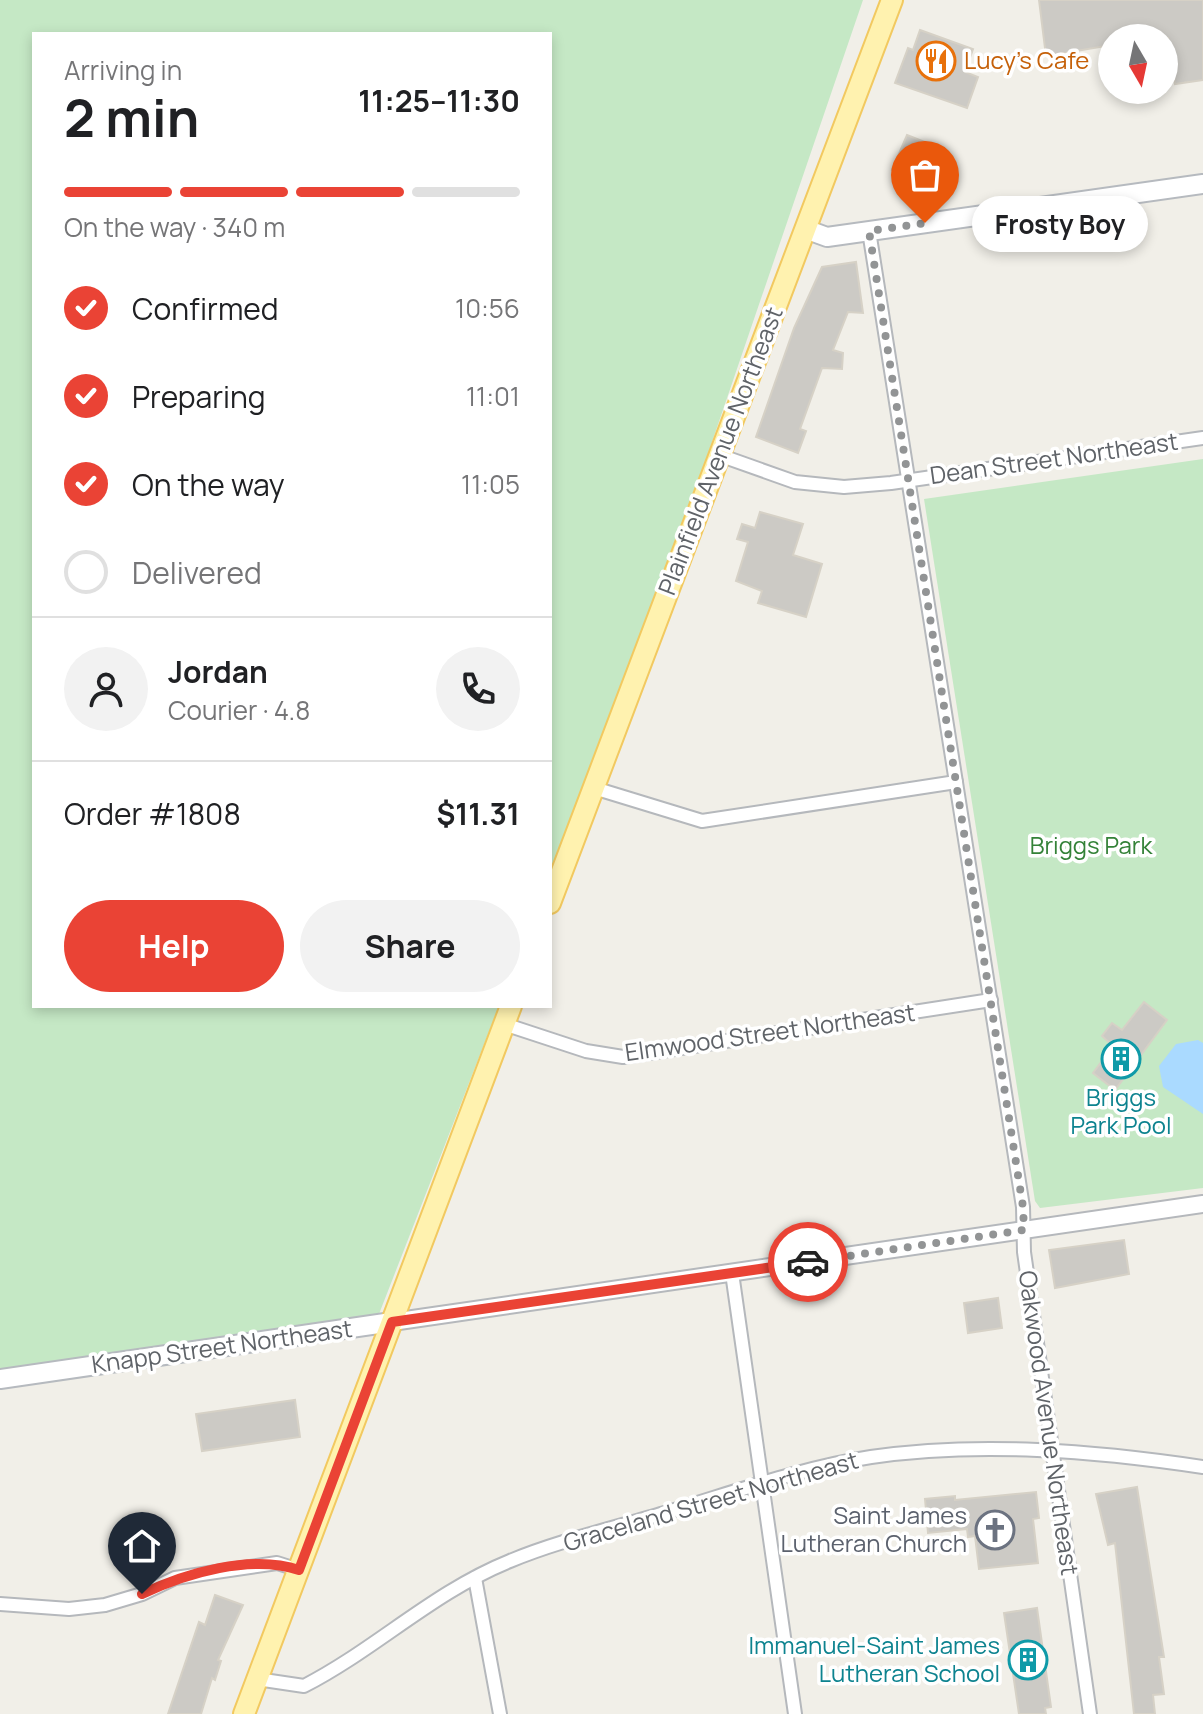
<!DOCTYPE html>
<html lang="en">
<head>
<meta charset="utf-8">
<style>
	:root { --surface:#fff; --page:#f2f2f2; --text:#202124; --muted:#757577; --line:#e0e0e0; --accent:#ea4335 }
	body { margin:0; font-family:Manrope,sans-serif; background:var(--page); color:var(--text); height:100vh; display:flex; flex-direction:column; font-size:30px; white-space:nowrap }
	* { box-sizing:border-box; margin:0 }
	p { font-size:26px; color:var(--muted) }
	.icon { flex:none; width:44px; height:44px; fill:none; stroke:currentColor; stroke-width:2; stroke-linecap:round; stroke-linejoin:round }
	.map { position:relative; flex:1; overflow:hidden }
	.sheet { position:absolute; left:32px; top:32px; width:520px; height:976px; display:flex; flex-direction:column; background:var(--surface); border-radius:0px; box-shadow:0 4px 12px #0003 }
	.sheet>* { flex:none }
	.needle { width:52px; rotate:171deg }
	.fabs { position:absolute; left:1098px; top:24px; display:grid; gap:16px }
	.fabs a { display:grid; place-items:center; width:80px; height:80px; border-radius:50%; background:var(--surface); box-shadow:0 4px 12px #0003; font-size:40px }
	.pin { position:absolute; display:grid; place-items:center; width:68px; height:68px; color:#fff; margin:-82px -34px; border-radius:50% 50% 50% 0; rotate:-45deg; box-shadow:0 0 8px #0007 }
	.pin .icon { rotate:45deg }
	.courier { position:absolute; display:grid; place-items:center; width:80px; height:80px; margin:-40px; border:6px solid #ea4335; border-radius:50%; background:#fff; color:#222; box-shadow:0 2px 10px #0007 }
	.bubble { position:absolute; height:56px; border-radius:28px; background:var(--surface); box-shadow:0 4px 12px #0003; font-size:26px; font-weight:700; line-height:56px; text-align:center }
	.headline em { font-style:normal; font-weight:700 }
	.headline div { display:flex; flex-direction:column-reverse }
	.headline { display:flex; align-items:center; justify-content:space-between; height:136px; padding:0 32px }
	h1 { font-size:52px; font-weight:700; line-height:60px }
	.bar { display:grid; grid-template-columns:repeat(4,1fr); gap:12px 8px; align-content:center; height:96px; padding:0 32px }
	.bar i { height:10px; border-radius:6px; background:var(--line) }
	.bar .active { background:var(--accent) }
	.bar p { grid-column:span 4 }
	.line { display:flex; align-items:center; gap:20px; padding:0 32px; border-top:2px solid var(--line) }
	.line div { flex:1 }
	.round { display:grid; place-items:center; flex:none; width:84px; height:84px; border-radius:42px; background:var(--page) }
	ol { padding:0 32px; list-style:none }
	li { display:flex; align-items:center; gap:24px; height:88px }
	li p { margin-inline-start:auto }
	li .icon { padding:8px; border-radius:50%; background:var(--accent); color:#fff; stroke-width:4 }
	li:last-child { color:var(--muted) }
	li i { width:44px; height:44px; border:4px solid var(--line); border-radius:50% }
	.cta { display:flex; gap:16px; margin-top:auto; padding:16px 32px }
	.cta a { flex:1; height:92px; border-radius:48px; background:var(--accent); color:#fff; font-size:32px; font-weight:700; line-height:92px; text-align:center }
	.cta a+a { background:var(--page); color:var(--text) }
	.map>svg:first-child { display:block }
	.green { fill:#c5e8c5 }
	.water { fill:#aadaff }
	.building { fill:#cccac5; stroke:#d6d1c6; stroke-width:2 }
	.lines { fill:none; stroke-linecap:round; stroke-linejoin:round }
	.minor-casing { stroke:#b5b8bc; stroke-width:16 }
	.tertiary-casing { stroke:#b5b8bc; stroke-width:20 }
	.secondary-casing { stroke:#b6babf; stroke-width:22 }
	.primary-casing { stroke:#f2c960; stroke-width:24 }
	.minor { stroke:#fff; stroke-width:12 }
	.tertiary { stroke:#fff; stroke-width:16 }
	.secondary { stroke:#fff; stroke-width:18 }
	.primary { stroke:#fff2af; stroke-width:20 }
	.done { stroke:#929495; stroke-width:8; stroke-dasharray:0 14.4 }
	.route { stroke:#ea4335; stroke-width:10 }
	.labels { text-anchor:middle; stroke-width:7; stroke-linejoin:round; paint-order:stroke }
	.food-label { font-size:24px; fill:#c56008; stroke:#fff; text-anchor:start }
	.street-label { font-size:24px; fill:#5f6368; stroke:#fff }
	.park-label { font-size:24px; fill:#348238; stroke:#fff }
	.culture-label { font-size:24px; fill:#0d838f; stroke:#fff }
	.worship-label { font-size:24px; fill:#5b616d; stroke:#fff; text-anchor:end }
</style>
</head>
<body>
<div class="map">
<svg width="1203" height="1714" viewBox="0 0 1203 1714">
	<rect width="100%" height="100%" fill="#f1efe8"/>
	<g class="green">
		<polygon points="0,0 863,0 656,606 550,876 550,34 34,34 34,1006 499,1006 379,1314 0,1369"/>
		<polygon points="1203,459 1203,1188 1040,1208 1035,1201 924,499"/>
	</g>
	<polygon class="water" points="1198,1040 1203,1043 1203,1114 1163,1087 1159,1066 1176,1044"/>
	<g class="building">
		<polygon points="1039,0 1203,0 1203,80 1175,84 1168,38 1112,38 1112,45 1046,56"/>
		<polygon points="920,30 973,49 965,72 978,77 967,108 895,83 908,48 913,50"/>
		<polygon points="907,135 930,144 918,179 892,170"/>
		<polygon points="856,262 863,313 848,312 833,350 843,353 842,369 822,368 800,429 806,431 798,453 756,437 794,328 822,267"/>
		<polygon points="760,512 803,524 793,555 822,564 806,617 758,603 762,591 736,581 748,542 737,539 742,524 755,528"/>
		<polygon points="1144,1002 1167,1020 1115,1090 1093,1073 1113,1046 1102,1036 1112,1023 1122,1030"/>
		<polygon points="1124,1240 1129,1274 1055,1288 1049,1250"/>
		<polygon points="998,1298 1002,1328 968,1333 964,1303"/>
		<polygon points="295,1400 300,1437 202,1451 196,1414"/>
		<polygon points="1137,1487 1164,1657 1159,1657 1164,1694 1153,1695 1155,1714 1134,1714 1115,1543 1108,1545 1096,1494"/>
		<polygon points="1036,1492 1039,1518 1033,1519 1038,1563 979,1569 975,1536 968,1537 967,1529 928,1533 925,1499 955,1496 955,1500"/>
		<polygon points="215,1595 243,1605 218,1660 221,1661 215,1680 212,1678 201,1714 168,1714 199,1622 205,1625"/>
		<polygon points="1037,1608 1051,1707 1045,1708 1046,1714 1019,1714 1004,1613"/>
	</g>
	<g class="lines">
		<g class="minor-casing">
			<g id="minor">
				<polyline points="869,231 1023,1207 1024,1252 1090,1714"/>
				<polyline points="719,455 795,482 844,487 891,483 1203,438"/>
				<polyline points="594,788 702,821 956,782"/>
				<polyline points="504,1024 586,1051 623,1057 991,1000"/>
				<polyline points="732,1273 795,1714"/>
				<polyline points="475,1578 500,1714"/>
				<polyline points="0,1604 69,1609 105,1605 142,1594 175,1578 277,1563 299,1570"/>
				<path d="M257,1679l47,7c72,-37 129,-94 206,-125 48,-20 101,-32 151,-47 68,-20 139,-46 210,-57 109,-16 224,-6 332,10"/>
			</g>
		</g>
		<g class="tertiary-casing">
			<polyline id="tertiary" points="392,1322 1203,1204"/>
		</g>
		<g class="secondary-casing">
			<g id="secondary">
				<polyline points="805,229 827,237 1203,184"/>
				<polyline points="0,1379 392,1322"/>
			</g>
		</g>
		<g class="primary-casing">
			<g id="primary">
				<polyline points="550,903 892,0"/>
				<polyline points="244,1714 511,1006"/>
			</g>
		</g>
		<use href="#minor" class="minor"/>
		<use href="#tertiary" class="tertiary"/>
		<use href="#secondary" class="secondary"/>
		<use href="#primary" class="primary"/>
	</g>
	<g class="lines">
		<polyline class="done" points="808,1262 1024,1230 1023,1207 869,231 925,223"/>
		<path class="route" d="M142,1594c44,-21 109,-40 157,-24l93,-248 416,-60"/>
	</g>
	<defs>
		<g id="restaurant-ring" transform="scale(2)"><circle r="9.5" fill="#fff" stroke="#e8710a" stroke-width="1.5"/><path d="M-5-6h1v4h1v-4h1v4h1v-4h1v5L-1.5 .5V6h-2V.5L-5-1ZM5-6V6H3V1.5H1.5Q1.5-4 5-6Z" fill="#e8710a"/></g>
		<g id="building-ring" transform="scale(2)"><circle r="9.5" fill="#fff" stroke="#0f9aa8" stroke-width="1.5"/><path d="M-4-6H4V6H1V3H-1V6H-4ZM-2.5-4.3h1.7v1.8h-1.7ZM.8-4.3h1.7v1.8H.8ZM-2.5-1h1.7V.8h-1.7ZM.8-1h1.7V.8H.8Z" fill="#0f9aa8"/></g>
		<g id="church-ring" transform="scale(2)"><circle r="9.5" fill="#fff" stroke="#6b7280" stroke-width="1.5"/><path d="M-1.2-6h2.4v3.5h3.3v2.4h-3.3V6h-2.4V-.1h-3.3v-2.4h3.3Z" fill="#6b7280"/></g>
	</defs>
	<g fill-rule="evenodd">
		<use href="#restaurant-ring" x="936" y="61"/>
		<use href="#building-ring" x="1121" y="1059"/>
		<use href="#church-ring" x="995" y="1530"/>
		<use href="#building-ring" x="1028" y="1660"/>
	</g>
	<g class="labels">
		<g class="food-label">
			<text x="964" y="69">Lucy's Cafe</text>
		</g>
		<g class="street-label">
			<text transform="translate(721 451) rotate(-69)" y="8">Plainfield Avenue Northeast</text>
			<text transform="translate(1054 459) rotate(-8)" y="8">Dean Street Northeast</text>
			<text transform="translate(770 1033) rotate(-8)" y="8">Elmwood Street Northeast</text>
			<text transform="translate(222 1347) rotate(-8)" y="8">Knapp Street Northeast</text>
			<text transform="translate(1048 1423) rotate(82)" y="8">Oakwood Avenue Northeast</text>
			<text transform="translate(711 1502) rotate(-16)" y="8">Graceland Street Northeast</text>
		</g>
		<g class="park-label">
			<text x="1091" y="854">Briggs Park</text>
		</g>
		<g class="culture-label">
			<text x="1121" y="1106">Briggs<tspan x="1121" dy="28">Park Pool</tspan></text>
			<text x="1000" y="1654" text-anchor="end">Immanuel-Saint James<tspan x="1000" dy="28">Lutheran School</tspan></text>
		</g>
		<g class="worship-label">
			<text x="967" y="1524">Saint James<tspan x="967" dy="28">Lutheran Church</tspan></text>
		</g>
	</g>
</svg>
<div class="fabs">
<a><svg class="needle" viewBox="-14 -14 28 28"><path d="M0-13l5 13h-10z" fill="#e53935"/><path d="M0 13l5-13h-10z" fill="#757577"/></svg></a>
</div>
<div class="pin" style="left:925px;top:223px;background:#ea580c"><svg class="icon" aria-label="bag" viewBox="0 0 24 24"><path d="M5 8h14l-1 12H6zM9 8a3 3 0 0 1 6 0"/></svg></div>
<div class="pin" style="left:142px;top:1594px;background:#1f2937"><svg class="icon" aria-label="home" viewBox="0 0 24 24"><path d="M3 11l9-7 9 7M6 9v11h12V9"/></svg></div>
<div class="courier" style="left:808px;top:1262px"><svg class="icon" aria-label="car" viewBox="0 0 24 24"><path d="M5 17H2v-5l4-1 3-4h7l3 4 3 1v5h-3M9 17h6M6 11h13"/><circle cx="7" cy="17" r="2"/><circle cx="17" cy="17" r="2"/></svg></div>
<div class="bubble" style="left:972px;top:196px;width:176px">Frosty Boy</div>
<section class="sheet">
<div class="headline"><div><h1>2 min</h1><p>Arriving in</p></div><em>11:25–11:30</em></div>
<div class="bar"><i class="active"></i><i class="active"></i><i class="active"></i><i></i><p>On the way · 340 m</p></div>
<ol>
<li><svg class="icon" aria-label="check" viewBox="0 0 24 24"><path d="M5 12l5 5 9-10"/></svg>Confirmed<p>10:56</p></li>
<li><svg class="icon" aria-label="check" viewBox="0 0 24 24"><path d="M5 12l5 5 9-10"/></svg>Preparing<p>11:01</p></li>
<li><svg class="icon" aria-label="check" viewBox="0 0 24 24"><path d="M5 12l5 5 9-10"/></svg>On the way<p>11:05</p></li>
<li><i></i>Delivered</li>
</ol>
<div class="line" style="height:144px"><a class="round"><svg class="icon" aria-label="person" viewBox="0 0 24 24"><circle cx="12" cy="8" r="4"/><path d="M4 21q1-7 8-7t8 7"/></svg></a><div><b>Jordan</b><p>Courier · 4.8</p></div><a class="round"><svg class="icon" aria-label="phone" viewBox="0 0 24 24"><path d="M5 4h4l2 5-3 2q2 4 5 5l2-3 5 2v4C11 20 4 13 5 4z"/></svg></a></div>
<div class="line" style="height:104px"><div>Order #1808</div><b>$11.31</b></div>
<div class="cta"><a>Help</a><a>Share</a></div>
</section>
</div>
</body>
</html>
